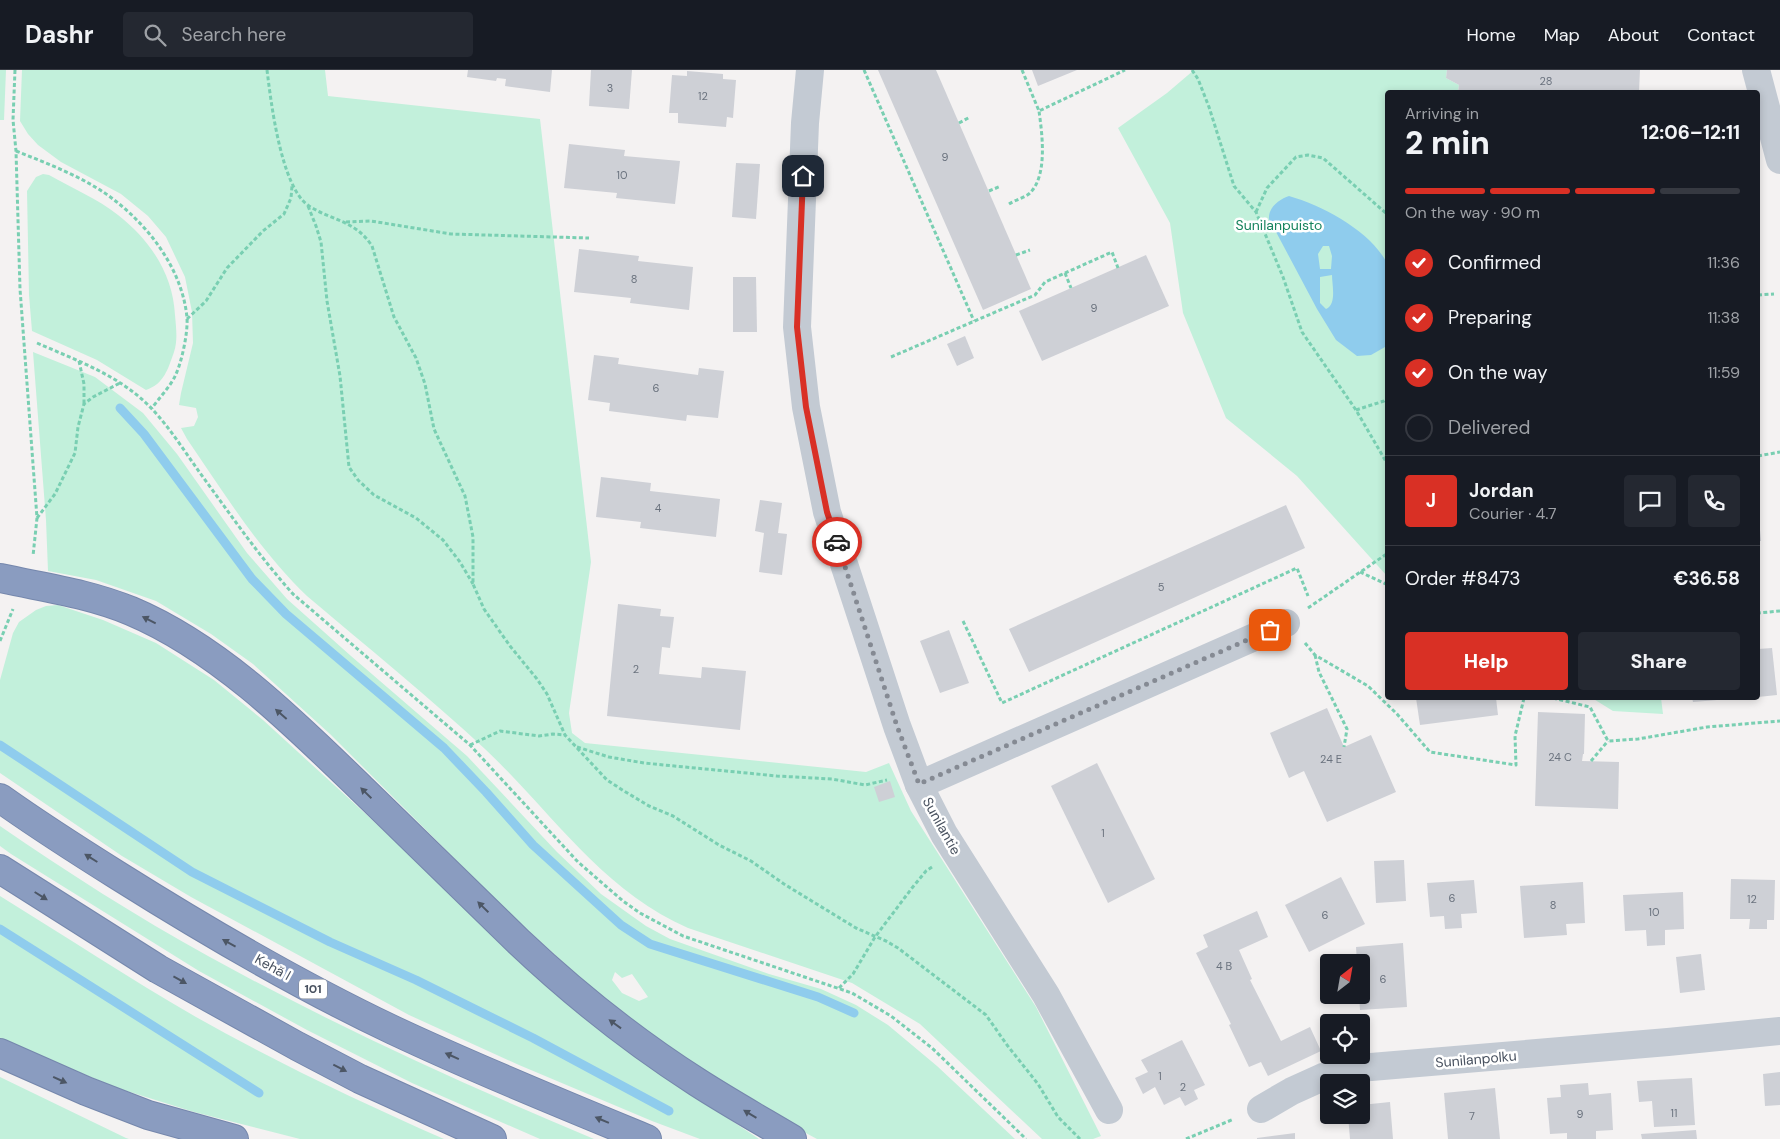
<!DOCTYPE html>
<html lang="en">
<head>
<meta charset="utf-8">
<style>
	:root { --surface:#171b24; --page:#242831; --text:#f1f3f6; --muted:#9ea1a6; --line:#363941; --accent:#d93025 }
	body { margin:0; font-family:"DM Sans",sans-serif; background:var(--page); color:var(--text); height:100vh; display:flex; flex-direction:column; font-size:19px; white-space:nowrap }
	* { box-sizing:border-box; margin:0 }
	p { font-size:16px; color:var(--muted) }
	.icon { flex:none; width:28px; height:28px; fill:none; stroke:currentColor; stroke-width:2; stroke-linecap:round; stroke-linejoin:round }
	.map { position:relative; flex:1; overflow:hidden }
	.details { position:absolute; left:1385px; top:20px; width:375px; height:610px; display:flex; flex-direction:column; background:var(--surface); border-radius:5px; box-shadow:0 2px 8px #0003 }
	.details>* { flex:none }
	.needle { width:32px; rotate:31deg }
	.fabs { position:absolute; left:1320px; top:884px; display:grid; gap:10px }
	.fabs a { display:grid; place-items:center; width:50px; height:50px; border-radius:5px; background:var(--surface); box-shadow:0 2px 8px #0003; font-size:25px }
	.pin { position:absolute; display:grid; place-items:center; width:42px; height:42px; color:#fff; margin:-21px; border-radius:10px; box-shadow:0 2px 8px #0006 }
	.courier { position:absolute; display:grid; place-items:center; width:50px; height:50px; margin:-25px; border:4px solid #d93025; border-radius:50%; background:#fff; color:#222; box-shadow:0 1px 6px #0007 }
	.summary em { font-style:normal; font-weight:800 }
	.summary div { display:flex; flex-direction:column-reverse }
	.summary { display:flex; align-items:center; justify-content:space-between; height:85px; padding:0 20px }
	h1 { font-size:32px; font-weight:800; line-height:38px }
	.bar { display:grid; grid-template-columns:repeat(4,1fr); gap:8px 5px; align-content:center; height:60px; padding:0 20px }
	.bar i { height:6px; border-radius:4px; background:var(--line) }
	.bar .active { background:var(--accent) }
	.bar p { grid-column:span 4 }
	.line { display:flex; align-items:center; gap:12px; padding:0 20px; border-top:1px solid var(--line) }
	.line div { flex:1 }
	.round { display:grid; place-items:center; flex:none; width:52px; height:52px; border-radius:5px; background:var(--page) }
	ol { padding:0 20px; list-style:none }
	li { display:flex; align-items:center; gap:15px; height:55px }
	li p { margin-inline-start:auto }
	li .icon { padding:5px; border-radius:50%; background:var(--accent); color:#fff; stroke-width:4 }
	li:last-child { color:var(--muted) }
	li i { width:28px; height:28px; border:2px solid var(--line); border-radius:50% }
	.cta { display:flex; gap:10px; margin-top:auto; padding:10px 20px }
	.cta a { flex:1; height:58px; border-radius:5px; background:var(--accent); color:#fff; font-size:20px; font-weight:800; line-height:58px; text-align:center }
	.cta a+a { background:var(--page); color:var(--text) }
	header { display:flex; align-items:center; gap:30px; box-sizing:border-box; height:70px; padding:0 25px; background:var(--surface); border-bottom:1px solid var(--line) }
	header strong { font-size:24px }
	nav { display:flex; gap:28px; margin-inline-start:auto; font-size:18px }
	.search { width:350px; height:45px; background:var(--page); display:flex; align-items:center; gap:12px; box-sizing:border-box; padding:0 18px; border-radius:5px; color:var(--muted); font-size:19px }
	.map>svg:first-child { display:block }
	.green { fill:#c2f0db; fill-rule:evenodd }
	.water { fill:#8fcced; fill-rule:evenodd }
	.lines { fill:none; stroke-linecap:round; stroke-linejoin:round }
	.stream { stroke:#8fcced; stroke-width:9 }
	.building { fill:#ced0d6 }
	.highway-casing { stroke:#7587ac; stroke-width:30 }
	.path { stroke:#79cfb2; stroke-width:3; stroke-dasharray:4 2.5; stroke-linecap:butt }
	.minor { stroke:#c3cad3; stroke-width:28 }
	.highway { stroke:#8a9cc0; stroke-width:28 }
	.oneway { fill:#4c5665 }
	.done { stroke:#858a93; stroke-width:5; stroke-dasharray:0 9 }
	.route { stroke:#d93025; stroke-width:6 }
	.labels { text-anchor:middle; stroke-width:5; stroke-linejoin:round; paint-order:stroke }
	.number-label { font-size:11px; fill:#6a727e }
	.shield { fill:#fff; stroke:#808690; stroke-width:1 }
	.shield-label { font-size:12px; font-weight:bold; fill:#495260 }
	.park-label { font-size:14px; fill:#17845e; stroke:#fff }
	.street-label { font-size:14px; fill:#495260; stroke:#fff }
</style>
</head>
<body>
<header>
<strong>Dashr</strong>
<div class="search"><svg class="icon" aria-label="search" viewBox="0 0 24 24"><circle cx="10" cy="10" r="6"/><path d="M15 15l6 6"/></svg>Search here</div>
<nav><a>Home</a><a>Map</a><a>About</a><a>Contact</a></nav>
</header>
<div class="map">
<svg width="1780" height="1069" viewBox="0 0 1780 1069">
	<rect width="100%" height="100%" fill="#f4f2f2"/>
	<g class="green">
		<polygon points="0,0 6,0 4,50 0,50"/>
		<path d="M22,0h303l3,26 212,23 51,443 -22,151 3,20 13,10 281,29 23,-9 22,48 125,196 65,129 -8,3h-51l-122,-115 -68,-41 -164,-55c-87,-38 -136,-116 -203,-179 -57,-53 -118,-102 -178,-153 -48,-46 -83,-103 -120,-157l-6,-11 13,-2 4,-9 -2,-9 -17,-3 2,-12 12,-50 -1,-31 -7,-35 -19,-40 -18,-21 -27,-22 -60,-32 -23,-17 -10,-11 -8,-13z"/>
		<polygon points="1194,0 1447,0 1446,8 1459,15 1458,22 1388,22 1387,506 1297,406 1226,348 1183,243 1170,153 1118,58 1167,23"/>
		<path d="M43,104l6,1c23,13 49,24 69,40 32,25 55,59 57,100 1,12 3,25 -1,37 -6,17 -10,32 -28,38l-49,-30 -65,-29 -3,-36 -2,-104 9,-14z"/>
		<path d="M33,282l62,25 48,36 34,41 70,99 40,46 64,57 116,100 90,96 44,42 45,32 24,13 99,35 52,15 35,16 32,20 49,41 78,73h-198l-67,-36 -78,-52 -72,-55 -92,-84 -178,-178 -77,-70 -42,-30 -55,-33 -60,-21 -48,-9 -2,-51zM615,902l7,6 10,-4 16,23 -9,4 -17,-8 -10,-13z"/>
		<polygon points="58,535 103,550 156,573 214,610 263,650 368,746 563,930 598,958 647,994 759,1069 700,1069 652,1051 519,995 409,945 191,827 122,786 0,703 0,610 13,563 19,552 36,540 46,536"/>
		<polygon points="1592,628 1661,628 1663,644 1613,641"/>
		<path d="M0,756c67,46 137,91 208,130 125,69 255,128 386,183h-54l-128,-56 -105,-53 -108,-59 -188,-117 -11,-8z"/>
		<path d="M0,826c65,40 130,83 196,121 80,45 164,85 248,122h-144l-106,-27 -77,-24 -117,-49z"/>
		<polygon points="0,1007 126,1068 129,1069 0,1069"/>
	</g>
	<path class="water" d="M1289,126c35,10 81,35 98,67v80l-2,4 -14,8 -14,1 -21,-16 -19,-31 -42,-79c-1,-3 -5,-8 -6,-11 -1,-12 11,-20 20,-23zM1323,176h6l3,10 -1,13h-11l-2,-15zM1332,205c0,10 5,29 -6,34l-6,-6v-26z"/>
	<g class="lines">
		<g class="stream">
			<polyline points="120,338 144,364 252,509 286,544 444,678 486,722 533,775 621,855 650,874 818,927 854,943"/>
			<polyline points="0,675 192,802 330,872 416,910 533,968 669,1041"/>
			<polyline points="0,859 259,1023"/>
		</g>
	</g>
	<g class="building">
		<polygon points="468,0 552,0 550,22 505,16 506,9 497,8 496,11 467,7"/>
		<polygon points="591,0 632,0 629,39 589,36"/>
		<polygon points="878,0 936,0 1031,219 983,240"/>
		<polygon points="1032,0 1077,0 1038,16"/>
		<polygon points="1447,0 1640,0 1639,22 1458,22 1459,15 1446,8"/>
		<polygon points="687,1 723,4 723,9 736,10 733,48 727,47 726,57 678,53 678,43 669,43 672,5 687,6"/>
		<polygon points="569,74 625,80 624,86 680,91 675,134 616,128 617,123 564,118"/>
		<polygon points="736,93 760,94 756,149 732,147"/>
		<polygon points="579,179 639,186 638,191 693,197 689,240 630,233 631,228 574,222"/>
		<polygon points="1146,185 1169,236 1042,291 1019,241"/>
		<polygon points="733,207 756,207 757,262 733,262"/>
		<polygon points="965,266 974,288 957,296 947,274"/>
		<polygon points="594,285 619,288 618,294 698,305 699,298 724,301 718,348 687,345 686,351 609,341 610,333 588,330"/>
		<polygon points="601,407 651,413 650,421 720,429 716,467 640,458 641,452 596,447"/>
		<polygon points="760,430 782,433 778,463 787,464 782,505 759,502 764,463 755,461"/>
		<polygon points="1286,435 1305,478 1029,602 1009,559"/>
		<polygon points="1758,449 1759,449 1761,471 1758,471"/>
		<polygon points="618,534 661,539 660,546 674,547 670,578 662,577 659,604 701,608 702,597 746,601 740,660 607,646"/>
		<polygon points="949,560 969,613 940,623 920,571"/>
		<polygon points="1772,578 1777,625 1758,627 1758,579"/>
		<polygon points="1416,628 1496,628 1498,645 1420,655"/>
		<polygon points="1692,628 1729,628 1729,629 1693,632"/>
		<polygon points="1327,638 1344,677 1371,665 1396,722 1327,752 1304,701 1289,708 1270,663"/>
		<polygon points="1538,642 1585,644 1584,684 1583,684 1582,691 1619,692 1618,739 1535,736"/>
		<polygon points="1097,693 1155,809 1108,833 1051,716"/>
		<polygon points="890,711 895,727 879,732 874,717"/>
		<polygon points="1404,790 1406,831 1376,833 1374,791"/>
		<polygon points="1341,807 1365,854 1309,882 1285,835"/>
		<polygon points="1731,809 1775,810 1774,850 1767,850 1767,859 1749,859 1750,849 1730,849"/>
		<polygon points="1474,810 1477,843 1461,844 1462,858 1445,859 1444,846 1430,847 1427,813"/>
		<polygon points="1583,812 1585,853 1566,854 1567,865 1524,868 1520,816"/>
		<polygon points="1683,822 1684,859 1665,860 1665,875 1647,876 1646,860 1625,861 1623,825"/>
		<polygon points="1257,841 1268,867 1239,880 1252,909 1250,910 1281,971 1310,957 1321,981 1268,1006 1261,992 1249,997 1229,955 1231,954 1196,883 1208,877 1203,865"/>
		<polygon points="1403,873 1407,937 1360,940 1359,925 1361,925 1361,892 1357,892 1356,877"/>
		<polygon points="1701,884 1705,920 1680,923 1676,887"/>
		<polygon points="1182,970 1205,1015 1194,1020 1198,1029 1185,1036 1180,1027 1164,1035 1155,1017 1143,1024 1135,1008 1148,1002 1141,990"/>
		<polygon points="1780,1002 1780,1035 1765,1036 1763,1004"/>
		<polygon points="1692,1008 1695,1055 1654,1057 1652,1031 1639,1032 1637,1011"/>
		<polygon points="1588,1013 1589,1025 1611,1023 1613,1060 1596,1061 1596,1069 1567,1069 1567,1063 1550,1064 1547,1028 1561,1027 1560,1015"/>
		<polygon points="1495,1018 1500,1069 1448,1069 1444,1023"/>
		<polygon points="1390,1032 1393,1069 1350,1069 1348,1045 1361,1045 1361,1035"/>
		<polygon points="1696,1060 1697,1069 1642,1069 1641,1064"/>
		<polygon points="1295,1063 1295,1069 1257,1069 1257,1068"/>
	</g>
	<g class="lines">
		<g class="highway-casing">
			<g id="highway">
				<path d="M0,508c46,10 87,15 131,33 88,37 165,114 232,179 52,50 103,101 155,151 55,52 115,100 179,141 31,20 63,38 95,57"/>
				<path d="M0,728c38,27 77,52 117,77 89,56 181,110 276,155 83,39 169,74 254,109"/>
				<polyline points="0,799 158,899 297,976 360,1009 492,1069"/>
				<polyline points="0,983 86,1021 148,1045 234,1069"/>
			</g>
		</g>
		<g class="path">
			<polyline points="15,0 13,50 16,81 20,219 37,448 33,486"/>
			<path d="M267,0c4,32 14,118 42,136 24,15 47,15 63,40l22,71 22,41 9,26 9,45 31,67 8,41v47l11,25 26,37 27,33 10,15 18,41 42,45 17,11 25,15 24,10 46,29 32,16 33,23 72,44 30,13 12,7 88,67 21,30 31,39 20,33 22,22"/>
			<polyline points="864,0 974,251"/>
			<polyline points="1022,0 1039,41 1125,0"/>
			<polyline points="1192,0 1198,9 1209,37 1234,116 1256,142 1283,207 1302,262 1356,340 1388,395"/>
			<polyline points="959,53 970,47"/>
			<path d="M16,81c35,14 73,28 102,52 35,28 65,70 69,115 1,14 -5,43 -11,56 -5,12 -17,24 -24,34"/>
			<polyline points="989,121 1001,116"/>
			<path d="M1009,134c6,-4 17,-7 21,-11 18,-18 12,-60 9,-82"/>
			<polyline points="308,136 316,156 321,172 327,231 340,306 349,397 358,410 374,425 416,448 443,470 460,492 473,514"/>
			<polyline points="1256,142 1267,118 1296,87 1308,85 1323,88 1388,145"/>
			<polyline points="346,152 371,151 451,164 589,168"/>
			<polyline points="1016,185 1030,180"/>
			<polyline points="1065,203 1071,218"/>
			<polyline points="1758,225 1774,224"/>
			<polyline points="187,249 206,231 227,198 263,161 284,144 291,128 292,116"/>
			<path d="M37,273c41,18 84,33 115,66 18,19 33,43 48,64 30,41 59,83 93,121l177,151 108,117 45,39 17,12 43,23 169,57 39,23 41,32 94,91"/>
			<polyline points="891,287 1035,225 1045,212 1112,182 1118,198"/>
			<polyline points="79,291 84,314 84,334"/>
			<polyline points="1356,340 1384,331 1388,327"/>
			<polyline points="1758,386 1780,382"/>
			<polyline points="37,448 55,424 75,383 78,357 84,334 93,327 120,313"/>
			<polyline points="1360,502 1388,515"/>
			<polyline points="1308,538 1388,483"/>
			<polyline points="1758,545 1759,543 1780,541"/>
			<polyline points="963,551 1002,633 1297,498 1308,526"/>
			<polyline points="0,571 13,539"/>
			<polyline points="1305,573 1315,585 1368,616 1397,644 1430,682 1516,695 1515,666 1524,628"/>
			<polyline points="1315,585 1319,602 1347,659 1344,677"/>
			<polyline points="1553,628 1590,637 1608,671 1638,669 1707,657 1780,651"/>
			<polyline points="470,675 500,661 539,666 553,664 565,665"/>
			<polyline points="577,677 609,687 644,693 777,706 832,709 865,715 887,710"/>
			<polyline points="1591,691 1608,671"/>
			<polyline points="839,918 853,904 875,867 912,818 926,801 932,797"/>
			<polyline points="1186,1069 1234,1049"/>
		</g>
		<g class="minor">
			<polyline points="810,0 805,53 797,257 806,337 827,442 897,656 919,715 944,764 1046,925 1109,1040"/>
			<polyline points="1756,0 1780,90"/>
			<polyline points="919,715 1286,553"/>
			<polyline points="1261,1039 1292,1021 1323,1007 1343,1001 1371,997 1668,972 1780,961"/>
		</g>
		<use href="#highway" class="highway"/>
	</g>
	<defs><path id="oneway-solid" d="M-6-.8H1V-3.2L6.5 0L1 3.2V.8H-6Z" transform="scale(1.25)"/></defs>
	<g class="oneway">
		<use href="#oneway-solid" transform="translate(149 550) rotate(-153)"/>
		<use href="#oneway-solid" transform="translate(281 644) rotate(-139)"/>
		<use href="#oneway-solid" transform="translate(366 723) rotate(-136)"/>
		<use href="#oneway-solid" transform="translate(91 788) rotate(-148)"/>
		<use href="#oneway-solid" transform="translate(41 826) rotate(32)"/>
		<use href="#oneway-solid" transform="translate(483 837) rotate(-136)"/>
		<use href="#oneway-solid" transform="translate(229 873) rotate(-151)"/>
		<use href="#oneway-solid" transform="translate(180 910) rotate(29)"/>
		<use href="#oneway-solid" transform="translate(615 954) rotate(-144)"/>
		<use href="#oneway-solid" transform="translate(452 986) rotate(-156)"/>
		<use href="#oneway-solid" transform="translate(340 998) rotate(27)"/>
		<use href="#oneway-solid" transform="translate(60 1010) rotate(24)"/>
		<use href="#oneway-solid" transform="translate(750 1044) rotate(-149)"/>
		<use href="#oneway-solid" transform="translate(602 1050) rotate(-157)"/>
	</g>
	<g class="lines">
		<polyline class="done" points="837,472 897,656 919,714 1270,560"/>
		<polyline class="route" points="803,106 797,257 806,337 827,442 837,472"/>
	</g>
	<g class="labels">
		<g class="number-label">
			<text x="1546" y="15">28</text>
			<text x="610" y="22">3</text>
			<text x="703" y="30">12</text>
			<text x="945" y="91">9</text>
			<text x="622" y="109">10</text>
			<text x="634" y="213">8</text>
			<text x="1094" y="242">9</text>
			<text x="656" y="322">6</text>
			<text x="658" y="442">4</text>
			<text x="1161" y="521">5</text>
			<text x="636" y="603">2</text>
			<text x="1560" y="691">24 C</text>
			<text x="1331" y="693">24 E</text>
			<text x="1103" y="767">1</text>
			<text x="1452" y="832">6</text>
			<text x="1752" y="833">12</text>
			<text x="1553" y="839">8</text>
			<text x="1654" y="846">10</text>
			<text x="1325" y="849">6</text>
			<text x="1224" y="900">4 B</text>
			<text x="1383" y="913">6</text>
			<text x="1160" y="1010">1</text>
			<text x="1183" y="1021">2</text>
			<text x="1674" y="1047">11</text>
			<text x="1580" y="1048">9</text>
			<text x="1472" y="1050">7</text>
		</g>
		<rect class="shield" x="299" y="909.5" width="28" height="19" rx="4"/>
		<g class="shield-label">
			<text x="313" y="923">101</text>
		</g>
		<g class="park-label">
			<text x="1279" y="160">Sunilanpuisto</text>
		</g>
		<g class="street-label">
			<text transform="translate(942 756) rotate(61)" y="5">Sunilantie</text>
			<text transform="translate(273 897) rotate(29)" y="5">Kehä I</text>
			<text transform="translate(1476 989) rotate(-5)" y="5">Sunilanpolku</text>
		</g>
	</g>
</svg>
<div class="fabs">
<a><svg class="needle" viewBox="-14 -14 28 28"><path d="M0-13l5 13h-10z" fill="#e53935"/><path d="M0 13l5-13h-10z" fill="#9ea1a6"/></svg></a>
<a><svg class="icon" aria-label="locate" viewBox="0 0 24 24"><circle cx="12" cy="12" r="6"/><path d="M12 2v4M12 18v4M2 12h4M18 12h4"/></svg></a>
<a><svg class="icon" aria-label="layers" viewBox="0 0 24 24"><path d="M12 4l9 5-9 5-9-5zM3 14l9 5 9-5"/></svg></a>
</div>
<div class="pin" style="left:1270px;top:560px;background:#ea580c"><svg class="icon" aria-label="bag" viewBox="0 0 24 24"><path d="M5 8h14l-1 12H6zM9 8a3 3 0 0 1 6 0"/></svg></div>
<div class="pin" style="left:803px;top:106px;background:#1f2937"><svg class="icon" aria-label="home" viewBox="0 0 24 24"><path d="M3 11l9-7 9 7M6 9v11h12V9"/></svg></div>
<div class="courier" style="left:837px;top:472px"><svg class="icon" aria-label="car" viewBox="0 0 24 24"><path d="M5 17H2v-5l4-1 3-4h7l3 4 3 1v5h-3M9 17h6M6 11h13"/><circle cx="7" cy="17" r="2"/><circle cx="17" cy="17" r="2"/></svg></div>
<section class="details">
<div class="summary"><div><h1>2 min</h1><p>Arriving in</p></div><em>12:06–12:11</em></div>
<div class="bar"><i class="active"></i><i class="active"></i><i class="active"></i><i></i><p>On the way · 90 m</p></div>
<ol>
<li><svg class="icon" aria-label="check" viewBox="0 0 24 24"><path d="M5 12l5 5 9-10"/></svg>Confirmed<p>11:36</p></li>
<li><svg class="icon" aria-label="check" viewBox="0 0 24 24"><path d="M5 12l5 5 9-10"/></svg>Preparing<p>11:38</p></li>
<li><svg class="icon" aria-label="check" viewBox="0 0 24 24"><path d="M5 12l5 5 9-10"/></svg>On the way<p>11:59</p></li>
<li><i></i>Delivered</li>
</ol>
<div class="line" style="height:90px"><b class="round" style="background:var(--accent);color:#fff">J</b><div><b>Jordan</b><p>Courier · 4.7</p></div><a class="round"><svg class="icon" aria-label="chat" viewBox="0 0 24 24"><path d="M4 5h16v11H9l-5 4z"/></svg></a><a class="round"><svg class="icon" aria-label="phone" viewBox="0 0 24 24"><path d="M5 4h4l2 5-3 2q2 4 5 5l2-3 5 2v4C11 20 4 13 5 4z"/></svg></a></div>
<div class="line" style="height:65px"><div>Order #8473</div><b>€36.58</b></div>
<div class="cta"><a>Help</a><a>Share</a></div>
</section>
</div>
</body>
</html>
